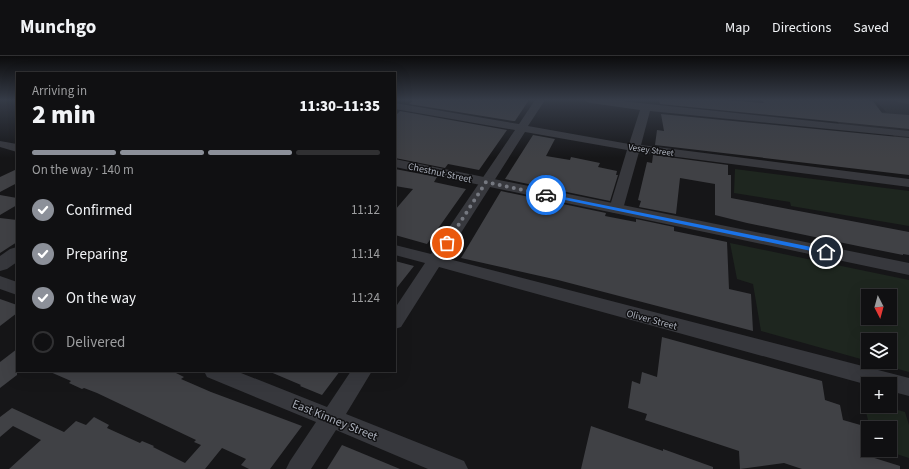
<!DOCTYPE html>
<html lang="en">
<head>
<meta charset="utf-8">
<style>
	:root { --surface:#101012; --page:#1e1e20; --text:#f1f3f6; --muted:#9c9d9f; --line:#303032; --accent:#8c9099 }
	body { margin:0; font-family:"Source Sans 3",sans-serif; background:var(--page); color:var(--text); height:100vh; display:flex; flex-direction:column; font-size:15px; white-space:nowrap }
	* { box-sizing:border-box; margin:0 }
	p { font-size:13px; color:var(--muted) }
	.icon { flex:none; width:22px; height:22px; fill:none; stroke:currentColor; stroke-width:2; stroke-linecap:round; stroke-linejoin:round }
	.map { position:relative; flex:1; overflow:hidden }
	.sheet { position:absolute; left:16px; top:16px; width:380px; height:300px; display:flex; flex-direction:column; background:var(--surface); border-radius:0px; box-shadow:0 4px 16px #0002,0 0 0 1px var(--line) }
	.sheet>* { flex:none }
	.needle { width:26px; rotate:174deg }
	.controls { position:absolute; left:861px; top:233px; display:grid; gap:8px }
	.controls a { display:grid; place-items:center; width:36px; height:36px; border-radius:0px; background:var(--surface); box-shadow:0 4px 16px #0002,0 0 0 1px var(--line); font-size:20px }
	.pin { position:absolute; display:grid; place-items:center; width:34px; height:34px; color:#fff; margin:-17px; border:2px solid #fff; border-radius:50%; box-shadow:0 1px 4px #0007 }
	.courier { position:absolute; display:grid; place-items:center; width:40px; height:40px; margin:-20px; border:3px solid #1a73e8; border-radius:50%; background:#fff; color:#222; box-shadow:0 1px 5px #0007 }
	.head em { font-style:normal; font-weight:800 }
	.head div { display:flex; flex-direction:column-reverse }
	.head { display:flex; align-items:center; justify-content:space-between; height:68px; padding:0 16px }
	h1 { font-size:26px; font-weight:800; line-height:30px }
	.bar { display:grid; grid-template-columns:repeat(4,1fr); gap:6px 4px; align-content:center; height:48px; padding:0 16px }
	.bar i { height:5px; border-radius:3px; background:var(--line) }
	.bar .current { background:var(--accent) }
	.bar p { grid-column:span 4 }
	ol { padding:0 16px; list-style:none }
	li { display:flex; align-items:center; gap:12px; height:44px }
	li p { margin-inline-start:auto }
	li .icon { padding:4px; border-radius:50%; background:var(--accent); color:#fff; stroke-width:4 }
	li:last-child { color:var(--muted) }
	li i { width:22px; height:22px; border:2px solid var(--line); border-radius:50% }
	header { display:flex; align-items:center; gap:24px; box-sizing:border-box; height:56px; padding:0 20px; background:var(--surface); border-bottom:1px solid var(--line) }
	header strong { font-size:19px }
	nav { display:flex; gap:22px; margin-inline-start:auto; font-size:14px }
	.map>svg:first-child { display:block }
	.built { fill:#222225 }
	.green { fill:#1e261f; fill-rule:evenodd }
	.building { fill:#404145 }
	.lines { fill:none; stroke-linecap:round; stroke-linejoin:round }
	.minor { fill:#37383d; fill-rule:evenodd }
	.tertiary { fill:#37383d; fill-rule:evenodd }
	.route { fill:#1a73e8 }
	.done { stroke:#757880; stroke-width:4; stroke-dasharray:0 7.2 }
	.labels { text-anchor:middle; stroke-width:3; stroke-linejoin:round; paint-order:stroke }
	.far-street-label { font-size:9px; fill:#a8adb8; stroke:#111113 }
	.street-label { font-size:10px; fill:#a8adb8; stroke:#111113 }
	.near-street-label { font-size:12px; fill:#a8adb8; stroke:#111113 }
</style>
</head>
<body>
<header>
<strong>Munchgo</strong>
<nav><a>Map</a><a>Directions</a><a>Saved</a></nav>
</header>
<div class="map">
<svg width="909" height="413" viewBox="0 0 909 413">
	<rect width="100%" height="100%" fill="#161618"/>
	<polygon class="built" points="875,44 909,44 909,100 889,74 840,69 824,50 886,56"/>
	<g class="green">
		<polygon points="735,113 909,135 909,170 791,150 790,146 734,137"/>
		<path d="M730,187l179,37v92l-36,-10h17v-22h-22v21l-107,-30 -8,-47 -16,-5zM868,240h22v22h-22z"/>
		<polygon points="863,344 868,345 868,350 884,350 905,356 909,369 909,402 884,394 890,394 890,372 870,372"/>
	</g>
	<g class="building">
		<polygon points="413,44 529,44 515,65 513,65 409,48"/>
		<polygon points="659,44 726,44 764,47 762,44 866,44 873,45 882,57 909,59 909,73 660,48"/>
		<polygon points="400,55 507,74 479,114 448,108 445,112 395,102 395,60"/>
		<polygon points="661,58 909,82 909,119 655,89 657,74 664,75"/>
		<polygon points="533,79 555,83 546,100 570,104 571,101 600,107 598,111 617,115 616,119 618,119 610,145 505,123"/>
		<polygon points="653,99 728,109 728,119 731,119 731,142 909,176 909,199 903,198 903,199 858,190 747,167 715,159 715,128 680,122 676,158 639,151 641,145 638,144 647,106 652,107"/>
		<polygon points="17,113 17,127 0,136 0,121"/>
		<polygon points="395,113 437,121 434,126 466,133 427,188 395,179 395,154 413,133 395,130"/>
		<polygon points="501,135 606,157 605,160 636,166 636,163 674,171 674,175 727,186 729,233 751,238 753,275 558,224 461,202"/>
		<polygon points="0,139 17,142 17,149 0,159"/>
		<polygon points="0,162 17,164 17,186 0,197"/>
		<polygon points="395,205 414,210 395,234"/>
		<polygon points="0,243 17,249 17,257 0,270"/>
		<polygon points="662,281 822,325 825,344 840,349 843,364 864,370 868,386 868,400 900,410 900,413 802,413 784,407 740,413 739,395 645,364 647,358 628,352 632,325 640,328 642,316 657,321"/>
		<polygon points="17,293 17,319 0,332 0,306"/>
		<polygon points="48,315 172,315 184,321 181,323 211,336 302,370 270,413 249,413 241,409 246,403 222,392 205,413 9,413 41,384 13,370 0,381 0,361 12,352 64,376 76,365 86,369 94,361 109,369 107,372 140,387 142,385 154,390 153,391 185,407 201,389 194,386 196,384 97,337 84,332 82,333 69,327 71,325"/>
		<polygon points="268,315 340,315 322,339 300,330 301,329"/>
		<polygon points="591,370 663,395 663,393 713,411 713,413 581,413"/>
		<polygon points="342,389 400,413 327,413"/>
	</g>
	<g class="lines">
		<g class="minor">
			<polygon points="535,44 545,44 528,70 629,88 640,54 591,47 587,46 586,44 611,44 909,75 909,81 650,55 641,89 909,123 909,131 639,96 623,153 621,156 616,157 611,156 609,153 627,94 525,76 445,202 909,322 909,340 890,335 890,328 868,329 439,211 401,271 395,273 395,252 425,207 395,199 395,189 431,198 515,74 395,53 395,47 519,68"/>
			<polygon points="897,44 909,44 909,48 898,46"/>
			<polygon points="0,85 17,88 17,96 0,91"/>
			<polygon points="0,220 17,226 17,239 0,233"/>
			<polygon points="204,315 236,315 327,351 351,315 372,315 346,358 464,405 468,413 428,413 336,374 311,413 286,413 290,405 316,366 207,321"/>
		</g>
		<g class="tertiary">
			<polygon points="395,103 909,207 909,219 395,111"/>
			<polygon points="17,191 17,206 7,213 0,215 0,200 10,193"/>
		</g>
	</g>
	<linearGradient id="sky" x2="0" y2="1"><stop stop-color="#0c0c0d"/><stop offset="0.43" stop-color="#363c48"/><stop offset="1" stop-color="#363c48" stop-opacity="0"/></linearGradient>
	<rect width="909" height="102" fill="url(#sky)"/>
	<polygon class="route" points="544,137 826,194 829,196 826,198 546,140 544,140"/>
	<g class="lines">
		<polyline class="done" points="447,187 486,126 546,139"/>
	</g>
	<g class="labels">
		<g class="far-street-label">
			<text transform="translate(651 94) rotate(8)" y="3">Vesey Street</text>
		</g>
		<g class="street-label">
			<text transform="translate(440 116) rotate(12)" y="4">Chestnut Street</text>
			<text transform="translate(652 263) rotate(15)" y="4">Oliver Street</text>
		</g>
		<g class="near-street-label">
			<text transform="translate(335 364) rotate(22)" y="4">East Kinney Street</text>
		</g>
	</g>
</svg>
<div class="controls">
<a><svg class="needle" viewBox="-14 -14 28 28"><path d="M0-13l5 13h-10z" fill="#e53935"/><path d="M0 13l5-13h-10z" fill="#9c9d9f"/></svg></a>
<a><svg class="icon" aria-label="layers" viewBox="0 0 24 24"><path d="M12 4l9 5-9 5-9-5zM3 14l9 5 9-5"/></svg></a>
<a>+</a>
<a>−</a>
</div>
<div class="pin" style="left:447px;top:187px;background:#ea580c"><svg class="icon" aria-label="bag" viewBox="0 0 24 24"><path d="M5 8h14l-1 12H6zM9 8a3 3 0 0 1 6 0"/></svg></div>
<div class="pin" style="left:826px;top:196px;background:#1f2937"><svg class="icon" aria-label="home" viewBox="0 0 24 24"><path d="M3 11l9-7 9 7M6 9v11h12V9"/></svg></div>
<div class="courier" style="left:546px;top:139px"><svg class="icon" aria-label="car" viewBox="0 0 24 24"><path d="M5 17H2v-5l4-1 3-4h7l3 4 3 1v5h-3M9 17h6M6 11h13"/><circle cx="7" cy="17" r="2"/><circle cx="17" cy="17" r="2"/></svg></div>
<section class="sheet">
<div class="head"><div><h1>2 min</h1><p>Arriving in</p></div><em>11:30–11:35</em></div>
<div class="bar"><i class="current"></i><i class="current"></i><i class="current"></i><i></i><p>On the way · 140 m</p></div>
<ol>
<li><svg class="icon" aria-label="check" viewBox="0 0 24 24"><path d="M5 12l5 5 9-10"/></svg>Confirmed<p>11:12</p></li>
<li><svg class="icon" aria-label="check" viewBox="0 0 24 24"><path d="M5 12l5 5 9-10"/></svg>Preparing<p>11:14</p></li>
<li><svg class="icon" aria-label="check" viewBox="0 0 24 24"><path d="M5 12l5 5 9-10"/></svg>On the way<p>11:24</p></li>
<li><i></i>Delivered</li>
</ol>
</section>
</div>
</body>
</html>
